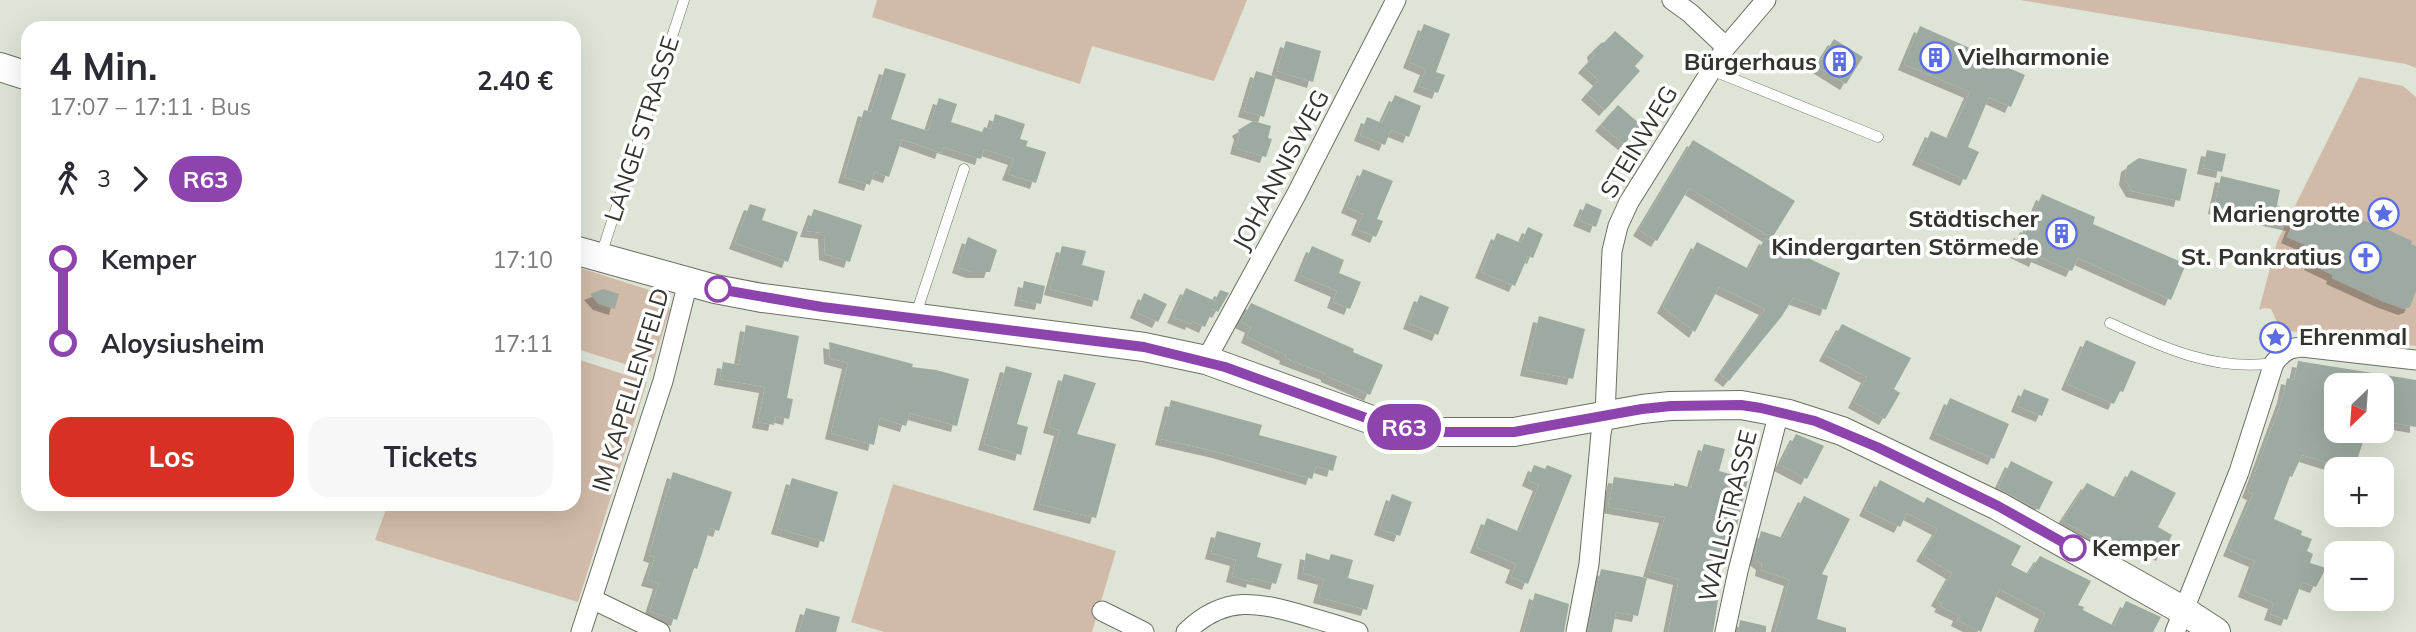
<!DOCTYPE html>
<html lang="de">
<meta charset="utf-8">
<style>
:root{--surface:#fff;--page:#f7f7f7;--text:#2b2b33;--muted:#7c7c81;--accent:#d93025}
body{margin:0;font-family:Mulish,sans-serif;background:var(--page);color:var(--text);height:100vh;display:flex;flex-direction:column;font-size:26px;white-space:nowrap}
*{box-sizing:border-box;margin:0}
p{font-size:23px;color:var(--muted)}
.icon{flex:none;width:38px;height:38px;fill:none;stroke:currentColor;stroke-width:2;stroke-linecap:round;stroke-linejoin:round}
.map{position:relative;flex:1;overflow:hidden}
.drawer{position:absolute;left:21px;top:21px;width:560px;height:490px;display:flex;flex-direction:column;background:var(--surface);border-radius:21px;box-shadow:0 7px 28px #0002}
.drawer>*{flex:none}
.badge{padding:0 14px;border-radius:23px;font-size:24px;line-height:46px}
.needle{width:46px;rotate:205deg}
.buttons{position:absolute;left:2324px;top:373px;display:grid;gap:14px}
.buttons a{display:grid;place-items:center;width:70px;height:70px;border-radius:14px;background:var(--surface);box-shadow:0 7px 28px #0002;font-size:35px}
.map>.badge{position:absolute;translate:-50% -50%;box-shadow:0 0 0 4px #fff}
.legs{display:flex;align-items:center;gap:10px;height:77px;padding:0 28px;font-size:23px}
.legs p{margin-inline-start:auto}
.headline{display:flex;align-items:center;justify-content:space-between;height:119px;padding:0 28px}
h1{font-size:38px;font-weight:700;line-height:52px}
.cta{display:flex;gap:14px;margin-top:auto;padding:14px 28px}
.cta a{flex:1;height:80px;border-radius:21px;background:var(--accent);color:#fff;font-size:28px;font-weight:700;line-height:80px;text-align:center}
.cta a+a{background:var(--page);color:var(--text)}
ul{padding:0 28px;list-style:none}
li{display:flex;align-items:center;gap:24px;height:84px;font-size:26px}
li i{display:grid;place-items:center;width:10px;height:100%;margin:0 9px;background:currentColor}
li i::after{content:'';width:18px;height:18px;margin:-9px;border:5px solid;border-radius:50%;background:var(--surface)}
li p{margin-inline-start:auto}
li:first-child i{background:linear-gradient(#0000 50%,currentColor 0)}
li:last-child i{background:linear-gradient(currentColor 50%,#0000 0)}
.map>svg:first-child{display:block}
</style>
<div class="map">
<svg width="2416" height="632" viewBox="0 0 2416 632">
<defs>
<filter id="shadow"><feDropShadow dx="-6" dy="6" stdDeviation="0" flood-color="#0004"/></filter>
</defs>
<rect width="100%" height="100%" fill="#dee4d6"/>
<path fill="#d1bba8" d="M877 0H1247L1214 81 1092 46 1080 84 872 17Z
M2020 0H2416V68L2406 64Z
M2359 77 2403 86 2416 97V346L2281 330 2271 309 2263 308 2259 310 2277 242Z
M577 267 665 295 670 310 650 372 574 348V274Z
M574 358 647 382 578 602 375 540 388 504H574Z
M893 484 1116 551 1092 632H884L851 622Z"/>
<path fill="#9daaa1" filter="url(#shadow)" d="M1424 24 1450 34 1436 72 1445 75 1438 93 1419 86 1426 69 1409 62Z
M1920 26 1997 60 1995 62 2025 75 2011 107 1989 97 1968 147 1979 152 1966 180 1918 159 1931 131 1949 139 1970 92 1904 64Z
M1615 31 1644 56 1635 66 1640 71 1605 110 1587 94 1599 80 1584 67 1594 56 1593 51 1601 43 1605 42Z
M1834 39 1863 57 1846 84 1817 66Z
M1286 41 1321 51 1313 82 1277 71Z
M885 68 906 74 891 119 928 131 939 98 957 104 951 122 982 132 984 127 991 129 995 114 1025 124 1020 139 1028 141 1026 146 1046 152 1036 183 1008 174 1014 159 984 149 981 159 943 147 941 153 902 139 889 177 874 172 870 185 844 177 864 110 871 112Z
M1256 71 1276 77 1264 117 1244 111Z
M1395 95 1421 106 1409 137 1391 130 1385 145 1360 135 1367 117 1382 123Z
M1618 105 1641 125 1624 144 1601 125Z
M1253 121 1271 126 1268 138 1272 139 1266 157 1236 148 1240 134 1238 130Z
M1693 140 1795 201 1772 238 1689 188 1657 241 1639 230Z
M2207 150 2226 154 2222 172 2203 168Z
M2139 158 2187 169 2180 201 2132 191 2125 179 2127 166Z
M1363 169 1393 181 1377 219 1383 221 1376 237 1357 229 1363 214 1347 207Z
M2221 176 2280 190 2277 205 2322 223 2329 209 2358 222 2359 219 2382 227 2412 241 2411 244 2416 246V291L2410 307 2404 309 2382 301 2332 278 2333 275 2310 264 2317 250 2287 237 2292 225 2214 208Z
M2042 194 2095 217 2093 224 2186 264 2171 300 2078 258 2072 271 2037 256 2035 261 2012 250 2020 232 2025 234Z
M1586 203 1602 210 1596 227 1579 220Z
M750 204 766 209 762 220 798 232 788 262 735 243Z
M814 209 862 225 850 262 825 254 824 233 806 231Z
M1528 227 1543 234 1533 258 1528 256 1515 286 1481 272 1497 233 1521 243Z
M968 237 997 250 990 272H972L958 267Z
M1765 238 1840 273 1826 310 1793 298 1782 316 1729 381 1720 374 1765 309 1719 287 1695 332 1663 307 1697 242 1749 269Z
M1062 246 1086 251 1082 265 1105 271 1098 301 1050 289Z
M1312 246 1344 260 1339 273 1361 282 1350 309 1333 302 1337 291 1300 275Z
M1024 281 1045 286 1041 304 1020 300Z
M1186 288 1215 301 1220 290 1229 293 1218 312 1213 309 1205 327 1192 321 1191 324 1173 317Z
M603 289 619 294 615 309 599 304 590 294Z
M1144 293 1167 304 1158 322 1136 312Z
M1420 295 1449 307 1438 335 1409 323Z
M1251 303 1354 349 1353 352 1383 365 1370 395 1327 376V374L1285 358 1286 355 1247 337 1251 327 1241 322Z
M1539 316 1585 329 1573 379 1526 370Z
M1842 324 1911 358 1894 389 1900 393 1885 419 1854 402 1867 377 1825 355Z
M746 325 799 336 787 398 793 399 789 419 776 416 774 425 758 422 765 387 720 379 723 362 739 365Z
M2086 340 2136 362 2123 392 2120 391 2114 404 2067 384Z
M829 342 913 364 912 367 936 370 969 379 957 426 910 413 906 426 880 418 874 445 831 433 848 363 830 358Z
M2298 361 2416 380V427L2382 421V385H2336V430H2367L2354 469H2347L2302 455 2292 477 2290 476 2274 519 2302 531 2301 535 2312 539 2307 551 2313 554 2310 563 2326 568 2316 587 2302 582 2287 620 2270 614 2274 603 2244 591 2255 561 2229 550 2253 494 2248 492 2283 397 2287 378 2294 380Z
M1006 366 1032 373 1017 424 1028 427 1021 455 984 444Z
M1064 374 1096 383 1077 434 1116 444 1096 518 1039 504 1060 430 1049 427Z
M2024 389 2049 399 2042 416 2017 406Z
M1950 398 2009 424 1994 459 1935 433Z
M1171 400 1262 425 1259 435 1337 456 1333 471 1316 466 1312 479 1218 452 1161 439Z
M1796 434 1824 446 1807 479 1780 465Z
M1704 444 1725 449 1719 471 1748 479 1731 550 1726 564 1719 563 1710 598 1718 600 1713 632H1668L1679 579 1649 571 1665 517 1608 507 1614 477 1674 486V483L1691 488Z
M2011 461 2053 482 2039 510 1998 488Z
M1534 465 1545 469 1547 465 1572 475 1528 584 1511 577 1516 564 1476 547 1487 518 1520 532 1539 485 1528 480Z
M2131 470 2176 493 2158 527 2172 535 2162 555 2136 541 2129 555 2062 521 2087 483 2116 498Z
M673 472 732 492 719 531 710 528 697 569 694 568 677 620 650 611 659 583 647 580 655 557 649 555Z
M792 478 838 492 824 542 777 528Z
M1880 480 1924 503 1927 497 2021 546 2011 565 2028 574 2040 556 2091 581 2078 605 2084 607 2083 610 2114 626 2126 601 2161 617 2153 632H2037L2045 613 1999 589 1981 632 1957 620 1959 615 1940 606 1942 603 1937 600 1952 573 1922 555 1938 529 1907 513 1900 527 1865 510Z
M1392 494 1412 502 1400 536 1380 529Z
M1804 496 1850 519 1822 574 1828 576 1817 619 1846 628V632H1775L1790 580 1761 570 1762 564 1754 558 1761 531 1783 538Z
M1217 531 1261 543 1257 557 1282 564 1276 584 1253 578 1252 582 1232 576 1236 560 1211 553Z
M1306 553 1329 560 1331 554 1353 560 1348 578 1374 585 1367 610 1319 597 1324 579 1303 573Z
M1601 569 1647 578 1638 616 1616 612 1612 632H1588Z
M1535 593 1569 604 1564 632H1524Z
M806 608 840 617 836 632H799Z
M1740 620 1766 626V632H1738Z"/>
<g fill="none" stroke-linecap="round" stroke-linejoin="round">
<defs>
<path id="lane" d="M1711 70 1878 137
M601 255 684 0
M916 314 964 169
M2110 323C2161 347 2216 372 2274 363"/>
<path id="street" d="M1672 0 1690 13 1726 47
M1206 360 1296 195 1396 0
M592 599 660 632
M1102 611 1144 632
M581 632 663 381 688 282
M1186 632C1225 594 1258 602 1306 616 1323 621 1341 626 1358 632
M1576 632 1589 564 1601 433 1605 415 1612 251 1618 226 1629 202 1726 47 1766 0
M1725 632 1738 571 1779 412
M2175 632 2239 472 2274 363C2283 352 2288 348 2302 347L2416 360"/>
<path id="secondary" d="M0 67 28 76
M574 250 715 289 762 298 1144 347 1206 360 1383 424 1440 432H1514L1642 409 1670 406 1741 405 1789 414 1842 431 1998 506 2184 611 2216 632"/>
</defs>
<use href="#lane" stroke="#6b7063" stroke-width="11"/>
<use href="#street" stroke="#6b7063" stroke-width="21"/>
<use href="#secondary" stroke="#6b7063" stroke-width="30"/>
<use href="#lane" stroke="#fff" stroke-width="10"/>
<use href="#street" stroke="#fff" stroke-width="19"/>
<use href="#secondary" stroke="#fff" stroke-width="28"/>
</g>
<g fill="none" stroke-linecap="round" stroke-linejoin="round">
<defs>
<path id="line-1" d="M718 289 822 307 1144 347 1225 367 1383 424 1440 432H1514L1642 409 1671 406 1741 405 1761 408 1815 421 1877 447 1998 506 2073 548"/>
</defs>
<use href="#line-1" stroke="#fff" stroke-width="16"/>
<use href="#line-1" stroke="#8e44ad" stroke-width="10"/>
</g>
<defs>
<symbol id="building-ring" viewBox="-11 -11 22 22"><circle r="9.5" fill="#fff" stroke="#5b6de4" stroke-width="1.5"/><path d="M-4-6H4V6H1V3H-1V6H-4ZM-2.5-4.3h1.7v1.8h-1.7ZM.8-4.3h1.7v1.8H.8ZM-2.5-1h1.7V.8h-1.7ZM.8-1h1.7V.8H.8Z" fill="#5b6de4"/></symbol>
<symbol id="sight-ring" viewBox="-11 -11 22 22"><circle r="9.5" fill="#fff" stroke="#5b6de4" stroke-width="1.5"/><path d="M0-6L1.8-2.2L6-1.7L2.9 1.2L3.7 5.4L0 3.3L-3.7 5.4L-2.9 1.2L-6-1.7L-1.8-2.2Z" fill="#5b6de4"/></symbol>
<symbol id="church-ring" viewBox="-11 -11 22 22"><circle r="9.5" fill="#fff" stroke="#5b6de4" stroke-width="1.5"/><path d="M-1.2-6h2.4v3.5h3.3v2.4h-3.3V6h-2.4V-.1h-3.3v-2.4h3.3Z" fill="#5b6de4"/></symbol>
</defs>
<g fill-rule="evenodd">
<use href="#building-ring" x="1918" y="40" width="35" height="35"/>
<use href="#building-ring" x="1822" y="44" width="35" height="35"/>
<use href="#sight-ring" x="2366" y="196" width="35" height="35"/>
<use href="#building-ring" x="2044" y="216" width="35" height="35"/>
<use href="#church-ring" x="2348" y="240" width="35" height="35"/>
<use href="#sight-ring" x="2258" y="320" width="35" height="35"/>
</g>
<g fill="#fff" stroke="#8e44ad" stroke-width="3.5">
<circle cx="718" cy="289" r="12"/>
<circle cx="2073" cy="548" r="12"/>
</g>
<g text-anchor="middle" stroke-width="7" stroke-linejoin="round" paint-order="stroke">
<g font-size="24" font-weight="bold" fill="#32342e" stroke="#fff" text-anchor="end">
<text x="1958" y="65" text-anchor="start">Vielharmonie</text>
<text x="1817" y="70">Bürgerhaus</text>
<text x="2360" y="222">Mariengrotte</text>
<text x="2039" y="227">Städtischer<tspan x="2039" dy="28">Kindergarten Störmede</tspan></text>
<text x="2342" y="265">St. Pankratius</text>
<text x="2299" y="345" text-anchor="start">Ehrenmal</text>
</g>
<g font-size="24" fill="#32342e" stroke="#fff">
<text transform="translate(642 129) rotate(-72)" y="8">LANGE STRASSE</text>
<text transform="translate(1639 142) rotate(-59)" y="8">STEINWEG</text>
<text transform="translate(1281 170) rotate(-62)" y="8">JOHANNISWEG</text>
<text transform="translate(631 390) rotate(-73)" y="8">IM KAPELLENFELD</text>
<text transform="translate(1728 516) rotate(-76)" y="8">WALLSTRASSE</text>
</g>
<g font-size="24" font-weight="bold" fill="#32342e" stroke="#fff" text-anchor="start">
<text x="2092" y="556">Kemper</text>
</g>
</g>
</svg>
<div class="buttons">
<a><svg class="needle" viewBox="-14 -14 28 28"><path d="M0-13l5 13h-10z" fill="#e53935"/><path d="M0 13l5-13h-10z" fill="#7c7c81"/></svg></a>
<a>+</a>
<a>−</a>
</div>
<b class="badge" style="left:1404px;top:427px;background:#8e44ad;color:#fff">R63</b>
<section class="drawer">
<div class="headline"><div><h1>4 Min.</h1><p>17:07 – 17:11 · Bus</p></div><b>2.40 €</b></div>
<div class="legs"><svg class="icon" aria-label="walk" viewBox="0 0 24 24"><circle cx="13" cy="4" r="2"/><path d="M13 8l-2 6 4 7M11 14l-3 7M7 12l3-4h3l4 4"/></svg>3<svg class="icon" aria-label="forward" viewBox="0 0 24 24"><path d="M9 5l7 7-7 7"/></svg><b class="badge" style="background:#8e44ad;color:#fff">R63</b></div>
<ul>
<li><i style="color:#8e44ad"></i><b>Kemper</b><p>17:10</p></li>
<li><i style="color:#8e44ad"></i><b>Aloysiusheim</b><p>17:11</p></li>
</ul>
<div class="cta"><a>Los</a><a>Tickets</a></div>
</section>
</div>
